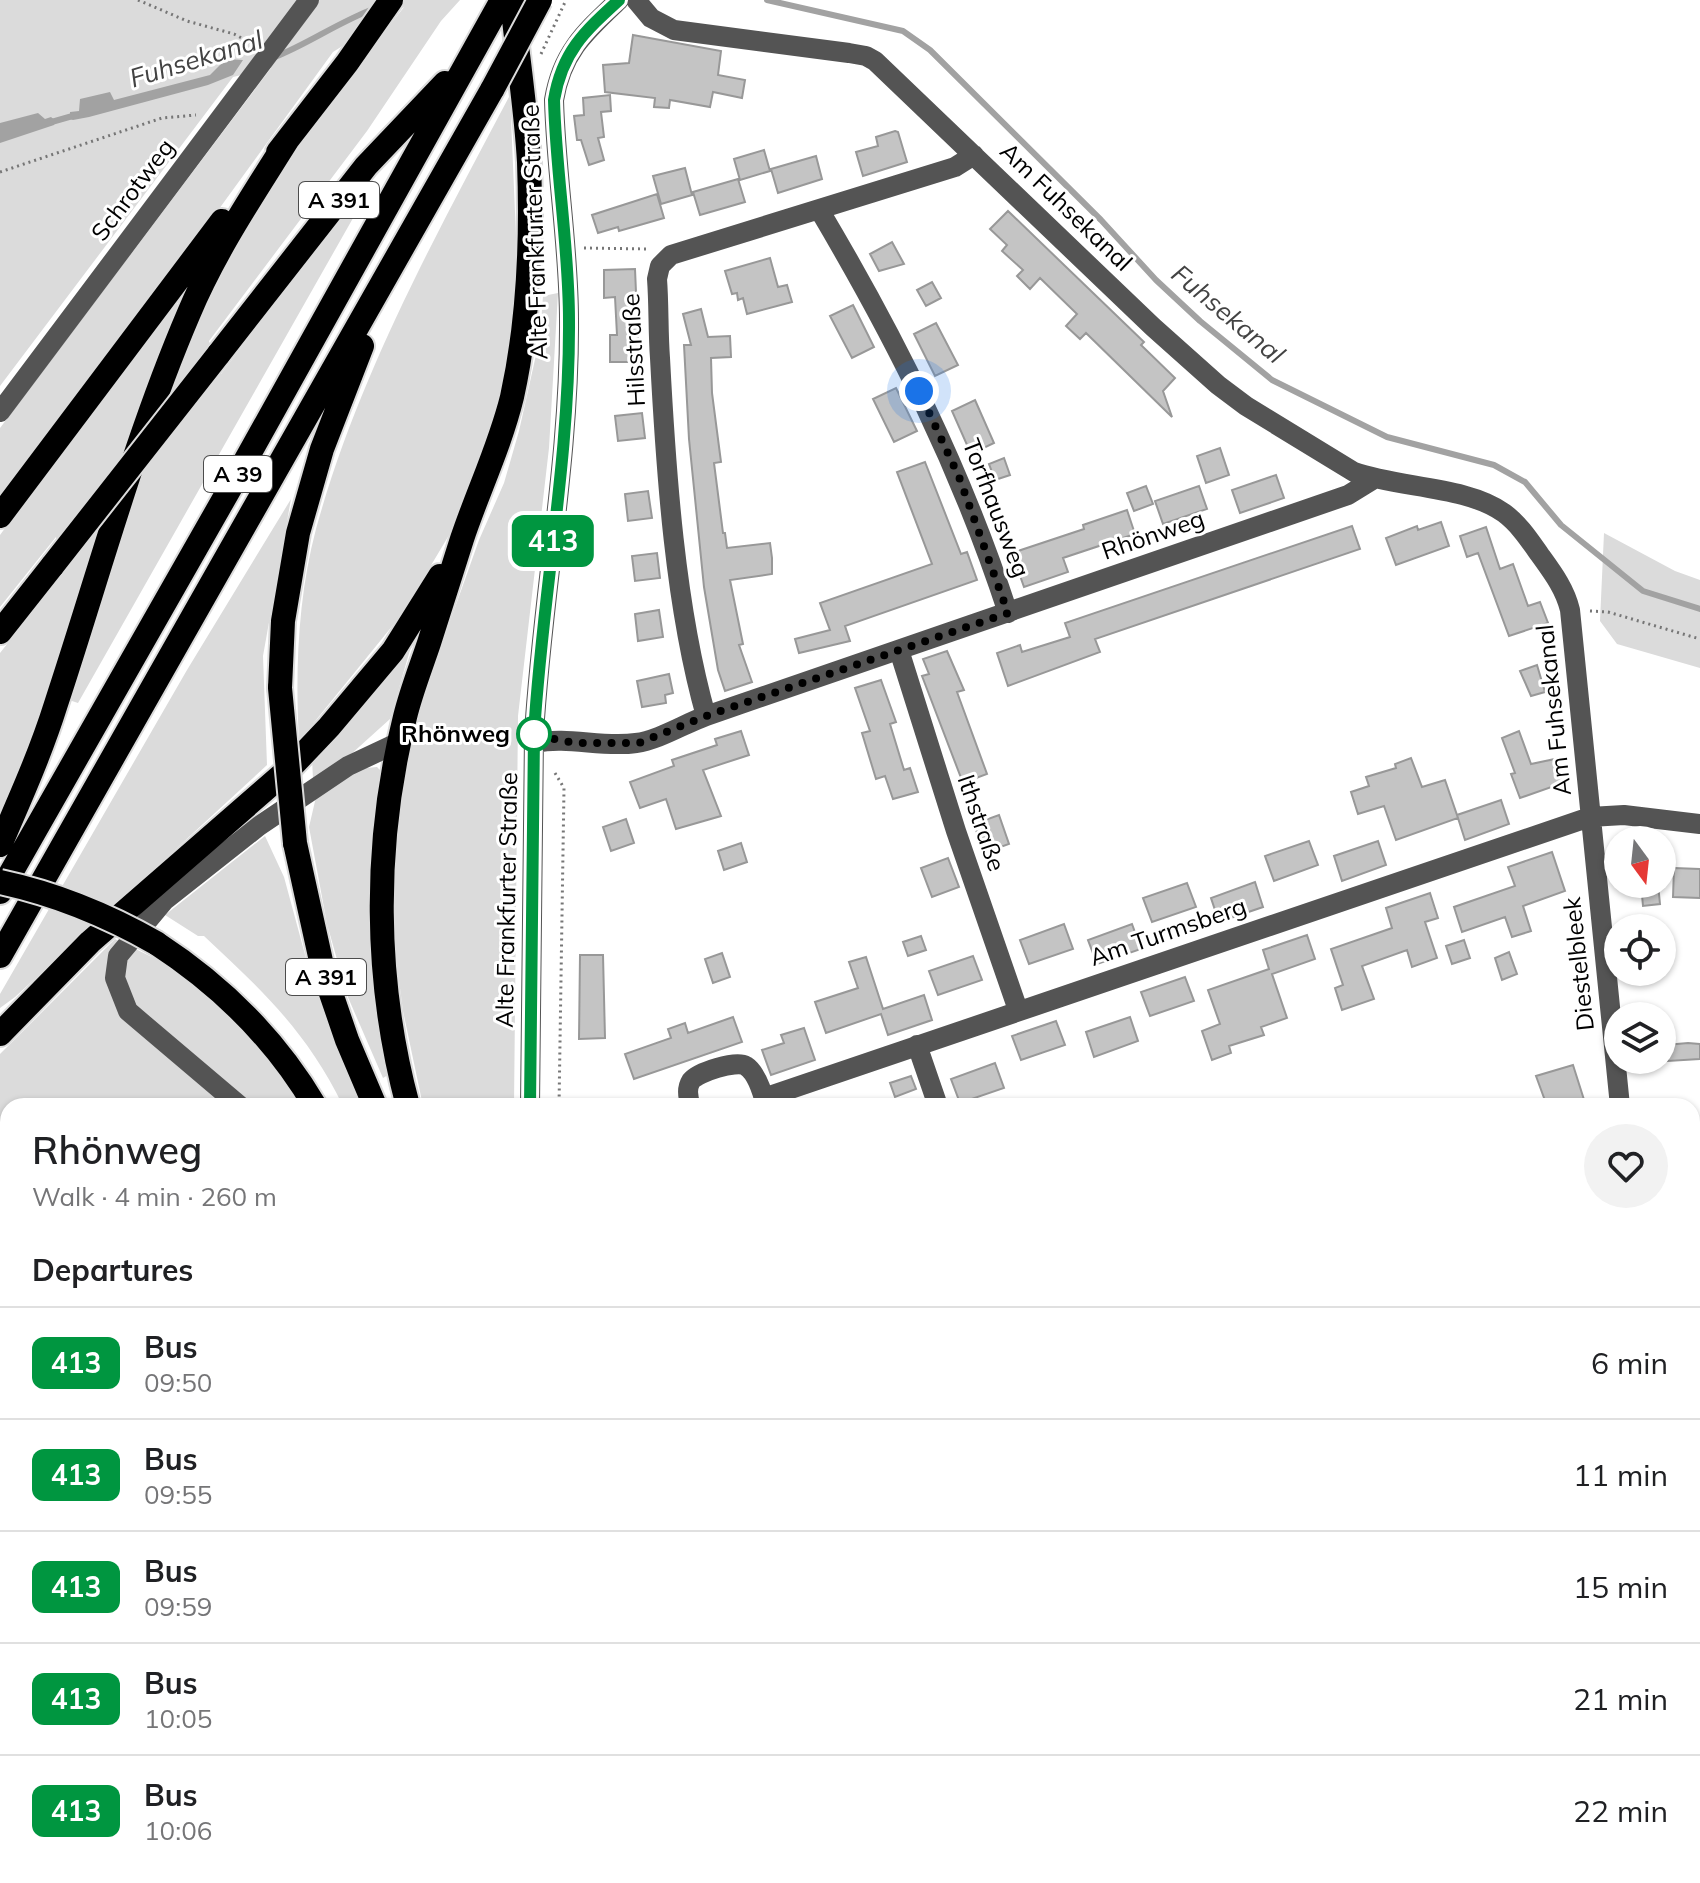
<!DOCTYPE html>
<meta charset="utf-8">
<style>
:root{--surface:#fff;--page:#f2f2f2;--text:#202124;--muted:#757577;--line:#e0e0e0}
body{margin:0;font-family:Mulish,sans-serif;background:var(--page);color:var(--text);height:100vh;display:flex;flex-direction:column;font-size:30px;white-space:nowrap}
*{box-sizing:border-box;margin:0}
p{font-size:26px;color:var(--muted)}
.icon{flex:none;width:44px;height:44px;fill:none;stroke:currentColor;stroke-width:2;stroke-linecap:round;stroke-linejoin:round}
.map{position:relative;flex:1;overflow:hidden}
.sheet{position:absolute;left:0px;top:1098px;width:1700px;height:786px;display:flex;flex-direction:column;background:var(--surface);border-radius:24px 24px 0 0;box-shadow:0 2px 6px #0004}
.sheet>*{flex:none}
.badge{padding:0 16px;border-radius:12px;font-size:28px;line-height:52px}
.needle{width:52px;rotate:165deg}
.tools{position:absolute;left:1604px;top:826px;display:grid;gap:16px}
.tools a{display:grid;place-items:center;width:72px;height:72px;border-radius:50%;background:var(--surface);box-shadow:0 2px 6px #0004;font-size:40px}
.you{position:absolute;width:40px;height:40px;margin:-20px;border:6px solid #fff;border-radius:50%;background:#1a73e8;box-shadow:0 0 0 12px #1a73e833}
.map>.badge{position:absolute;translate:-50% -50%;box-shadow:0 0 0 4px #fff}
h2{padding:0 32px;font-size:30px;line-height:72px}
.round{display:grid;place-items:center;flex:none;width:84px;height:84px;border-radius:42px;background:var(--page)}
.headline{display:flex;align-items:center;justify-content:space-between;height:136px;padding:0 32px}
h1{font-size:38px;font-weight:600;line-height:60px}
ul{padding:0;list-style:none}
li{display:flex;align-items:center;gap:24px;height:112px;padding:0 32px;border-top:2px solid var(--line)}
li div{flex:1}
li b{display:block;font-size:30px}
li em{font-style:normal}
li .badge{min-width:88px;font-weight:700;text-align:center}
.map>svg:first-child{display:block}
</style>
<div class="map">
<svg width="1700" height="1883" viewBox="0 0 1700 1883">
<rect width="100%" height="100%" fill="#fff"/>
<path fill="#dbdbdb" d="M0 0H460L441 21 367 131 209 341 221 374 360 192 365 197 78 703 69 700 171 381 229 250 296 146 404 7 333 52 203 231 0 499V428L271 68 233 77 0 386Z
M510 95 516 236 514 328 499 401 461 515 402 614 299 741C295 671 298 597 316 529 358 376 436 235 510 95Z
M558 293 549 448 518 716 514 1106H423L403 1011 391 920 400 804 415 720 479 540 504 483 519 431 540 337 543 296Z
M173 301 181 307 47 700 0 820V653L66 569 56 537 0 607V535Z
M291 499 263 656 267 765 15 997 0 1008V994L187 670Z
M1604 533 1675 571 1700 580V668L1617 644 1600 621Z
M404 648 410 650 390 719 349 756 313 780 312 757Z
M377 767 383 773C367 876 367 972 388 1075L383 1078 347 995 327 924 309 827 316 797 356 769Z
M265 836 284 877 313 984 360 1106H343C307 1032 263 991 204 936H198L165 915Z
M115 939 197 979 276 1065 298 1106H8V1876H144V1883H0V1054Z
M422 1876H510V1883H420Z"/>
<path fill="#a2a2a2" d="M226 59 243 60 233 75 208 85 89 117 73 120 70 119V112L79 111 80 99 110 92 114 100 210 75Z
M38 113 45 119 51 117 56 121 54 125 0 143V123Z
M144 1876H269L259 1883H144Z"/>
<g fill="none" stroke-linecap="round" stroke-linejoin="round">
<path stroke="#a2a2a2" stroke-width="6" d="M767 0 903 31 930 50 1101 220 1156 280 1200 321 1272 380 1387 437 1494 465 1525 482 1561 525 1643 591 1700 609
M275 57C310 43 340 21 376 8
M48 123 76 115"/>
</g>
<path fill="#c4c4c4" stroke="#989898" stroke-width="2" d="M633 35 721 51 718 75 745 80 742 98 713 92 710 107 670 100 669 108 654 107 655 98 605 92 603 65 629 63Z
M610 95 611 111 601 112 604 137 598 138 604 160 589 165 581 140H577L574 116 584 115 583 98Z
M895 131 898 132 907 162 863 176 856 152 878 146 876 137Z
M764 150 770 171 740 180 734 159Z
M816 156 822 179 778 193 771 169Z
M685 168 692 195 661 204 653 176Z
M738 179 745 202 700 215 693 192Z
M657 194 664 218 619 231 618 227 598 233 592 215Z
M1008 211 1144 342 1141 345 1175 378 1163 391 1172 417 1086 333 1080 339 1066 326 1077 314 1040 278 1030 289 1017 276 1023 270 1002 251 1007 245 990 229Z
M892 242 904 264 879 271 870 254Z
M770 258 778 287 787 285 792 302 747 314 743 298 738 300 737 293 732 294 725 271Z
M635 269 639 362H610V335H617L615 297 604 298V270Z
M932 282 941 298 926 306 917 290Z
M853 305 874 347 852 358 830 316Z
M701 309 708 337 730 336 731 357 711 358 712 393 721 462 714 463 723 533H725L727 548 770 543 772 558V574L730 580 743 644 739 645 752 682 725 691 718 670 704 587 689 439 684 345H691L683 314Z
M936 323 958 365 935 376 914 334Z
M896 388 917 431 894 442 873 399Z
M975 400 994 443 971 454 952 411Z
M642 413 645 438 618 441 615 416Z
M1220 448 1229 475 1206 483 1197 456Z
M1004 458 1010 475 995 480 989 464Z
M925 462 961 554 967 552 977 580 845 626 850 641 799 653 795 639 830 630 820 603 932 564 897 472Z
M1276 475 1284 498 1240 513 1232 490Z
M1146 486 1153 504 1134 511 1127 493Z
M1199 486 1207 509 1163 524 1155 501Z
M648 491 652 518 628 521 625 494Z
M1127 510 1135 534 1063 558 1068 572 1024 587 1012 553 1084 529 1083 525Z
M1441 522 1449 546 1396 565 1386 538 1417 526 1418 530Z
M1352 526 1360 549 1095 639 1100 652 1008 686 997 653 1020 645 1022 652 1070 637 1065 623Z
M1486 527 1500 569 1513 564 1528 606 1540 602 1548 623 1509 636 1478 553 1467 557 1460 536Z
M657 553 660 578 635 581 632 556Z
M659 610 663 637 638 641 635 614Z
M947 651 964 690 957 692 987 774 963 783 922 676 929 674 923 659Z
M1537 665 1545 692 1531 696 1520 671Z
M669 674 673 693 665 695 666 703 642 707 637 681Z
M881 680 896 722 890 724 904 770 910 768 918 792 893 799 885 776 876 779 862 733 870 731 855 688Z
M741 731 749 755 703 770 721 816 676 829 666 799 640 808 630 782 674 766 672 760 717 745 715 739Z
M1519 731 1531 764 1555 759 1563 783 1520 798 1511 774 1515 773 1502 738Z
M1411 758 1422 787 1445 780 1458 818 1396 840 1384 806 1358 814 1351 792 1369 786 1366 777 1396 768 1395 764Z
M1501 800 1509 824 1465 840 1457 815Z
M999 815 1009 844 984 853 974 824Z
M626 819 634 843 611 851 603 827Z
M1309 841 1318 865 1274 881 1265 856Z
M1378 841 1386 865 1342 881 1334 856Z
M741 843 747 862 724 870 718 851Z
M1552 852 1565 891 1523 906 1531 931 1512 937 1505 917 1462 932 1454 907 1515 886 1508 867Z
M948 858 959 887 932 897 921 868Z
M1674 868 1700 869V898L1673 897Z
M1255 882 1263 907 1219 922 1211 898Z
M1187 883 1196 907 1152 922 1143 898Z
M1641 884H1658L1660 904 1643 906Z
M1430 893 1438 918 1425 922 1437 958 1412 967 1407 950 1362 966 1374 999 1342 1010 1335 988 1343 985 1331 949 1392 928 1386 908Z
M1064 924 1073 949 1029 964 1020 940Z
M1132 924 1141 949 1097 964 1088 940Z
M1307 935 1315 959 1272 974 1287 1018 1261 1027 1264 1035 1229 1046 1231 1053 1212 1060 1202 1031 1220 1024 1208 990 1269 969 1263 950Z
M921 936 926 950 908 956 903 942Z
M1464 940 1470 958 1452 964 1446 946Z
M1509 952 1517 974 1502 980 1495 958Z
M722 953 730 977 713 983 705 959Z
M580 955H603L605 1038 579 1039Z
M973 956 982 980 938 995 929 971Z
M866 957 883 1009 924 995 932 1020 888 1035 881 1014 826 1033 815 1002 858 988 849 962Z
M1185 977 1194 1001 1150 1016 1141 992Z
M733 1017 742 1042 634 1079 625 1054 671 1038 668 1029 685 1023 688 1033Z
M1130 1017 1138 1041 1094 1057 1086 1032Z
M1056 1021 1065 1045 1021 1060 1012 1036Z
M804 1028 815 1060 771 1075 762 1050 784 1043 781 1035Z
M1688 1043 1700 1044V1059L1668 1061 1666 1045Z
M995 1063 1004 1088 960 1103 951 1079Z
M1573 1065 1586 1106H1547L1536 1076Z
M911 1076 916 1089 895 1097 890 1083Z"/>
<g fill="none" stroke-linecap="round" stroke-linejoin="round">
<defs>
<path id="highway" d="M278 152 347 63 391 0
M218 355 366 166 445 83
M0 516 222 221
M0 632 53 565
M280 688 283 621 298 533 322 449 362 346
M295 843 323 970 347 1040 375 1106
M0 845C20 799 41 752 56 704 99 574 135 439 189 313 215 251 253 195 288 139
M0 892 233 483 502 0
M156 943C222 986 275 1038 315 1106
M0 956 493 88
M0 1034 90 942 291 767 329 727 393 651 440 576
M408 1106C374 980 373 845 405 717 411 692 421 667 429 643 440 608 451 574 462 539 478 491 500 446 512 397 529 320 532 241 529 162 526 108 517 54 512 0
M369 1883V1876
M402 1883 404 1876"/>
</defs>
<use href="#highway" stroke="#dbdbdb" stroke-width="28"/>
<path stroke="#767676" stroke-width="3" stroke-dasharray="2 4" stroke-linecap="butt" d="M138 0 187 21 234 34 251 43
M541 54 566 0
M0 172 162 118 196 115
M584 248 648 249
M1590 611 1608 612 1700 639
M555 773 564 788 559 1106
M558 1876 559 1883"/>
<path stroke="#545454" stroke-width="20" d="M636 0 651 18 674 30 849 53 866 56 875 61 1153 327 1218 385 1246 406 1354 472C1399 488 1467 486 1504 513 1519 524 1530 541 1540 555 1553 573 1565 589 1570 610L1620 1106
M820 211C897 341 961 469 1008 613
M0 412 309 0
M899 650 956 831 1018 1010
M706 716C675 607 666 472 660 358 658 332 659 305 657 279L660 266 671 255 955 167 974 155
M535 743C568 736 602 748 636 743 659 740 684 724 706 716L1348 495 1374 479
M917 1045 938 1106
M764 1098 1590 817 1624 815 1700 824
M240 1106 128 1011 115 978 118 956 164 901 259 826 348 766 399 742
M530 1106 534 734C542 596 570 459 569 320 569 247 556 174 554 100 562 52 585 32 619 0
M691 1106C688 1098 686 1089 691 1081 698 1072 736 1060 746 1066 757 1073 763 1094 766 1106
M1692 1181 1700 1182
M1692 1449 1700 1448
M1692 1806 1694 1828
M522 1876V1883
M299 1883 319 1876
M1536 1883 1556 1876"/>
<use href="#highway" stroke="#000" stroke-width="24"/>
<defs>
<path id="highway-bridge" d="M493 88 540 0
M53 565 218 355
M280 688 295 843
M0 882C56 894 107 915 156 943"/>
</defs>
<use href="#highway-bridge" stroke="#dbdbdb" stroke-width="28" stroke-linecap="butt"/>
<use href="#highway-bridge" stroke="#000" stroke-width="24"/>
</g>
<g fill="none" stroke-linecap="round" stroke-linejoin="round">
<defs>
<path id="line" d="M530 1106 534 734C542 596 570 459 569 320 569 247 556 174 554 100 562 52 584 32 619 0"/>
</defs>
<use href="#line" stroke="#fff" stroke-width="18"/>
<use href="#line" stroke="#009640" stroke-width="12"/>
<path stroke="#000" stroke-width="8" stroke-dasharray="0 14.4" d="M534 734 535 743 554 739 575 743H639L706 716 1008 613 959 477 919 391"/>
</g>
<circle fill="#fff" stroke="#009640" stroke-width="4" cx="534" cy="734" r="16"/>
<g text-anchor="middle" stroke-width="6" stroke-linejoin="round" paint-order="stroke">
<g fill="#fff" stroke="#4c4c4c" stroke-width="2">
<rect x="299" y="182" width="80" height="36" rx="6"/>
<rect x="204" y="456" width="68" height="36" rx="6"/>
<rect x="286" y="959" width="80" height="36" rx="6"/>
</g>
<g font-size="22" font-weight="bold" fill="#000">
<text x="339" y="208">A 391</text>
<text x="238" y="482">A 39</text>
<text x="326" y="985">A 391</text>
</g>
<g font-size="24" fill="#000" stroke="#fff">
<text transform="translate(133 190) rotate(-53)" y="8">Schrotweg</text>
<text transform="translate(1066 207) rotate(44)" y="8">Am Fuhsekanal</text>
<text transform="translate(535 232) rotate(-92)" y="8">Alte Frankfurter Straße</text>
<text transform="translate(634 350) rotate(-93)" y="8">Hilsstraße</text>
<text transform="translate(996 508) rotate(69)" y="8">Torfhausweg</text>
<text transform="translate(1153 535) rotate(-19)" y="8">Rhönweg</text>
<text transform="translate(1554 710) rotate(-96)" y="8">Am Fuhsekanal</text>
<text transform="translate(981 823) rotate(71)" y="8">Ithstraße</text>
<text transform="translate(507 900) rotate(-89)" y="8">Alte Frankfurter Straße</text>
<text transform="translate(1168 932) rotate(-19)" y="8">Am Turmsberg</text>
<text transform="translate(1579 964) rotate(-96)" y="8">Diestelbleek</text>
</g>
<g font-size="24" font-weight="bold" fill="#000" stroke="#fff" text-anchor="end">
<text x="510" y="742">Rhönweg</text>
</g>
<g font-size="26" font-style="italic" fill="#434343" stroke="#fff">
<text transform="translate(196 59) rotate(-17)" y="9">Fuhsekanal</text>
<text transform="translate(1228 314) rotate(40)" y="9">Fuhsekanal</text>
</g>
</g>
</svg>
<div class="tools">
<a><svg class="needle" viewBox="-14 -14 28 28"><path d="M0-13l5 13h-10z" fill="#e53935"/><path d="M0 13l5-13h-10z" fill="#757577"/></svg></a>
<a><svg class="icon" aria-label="locate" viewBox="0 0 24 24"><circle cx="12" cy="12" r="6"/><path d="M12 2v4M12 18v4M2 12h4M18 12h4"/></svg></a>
<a><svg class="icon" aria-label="layers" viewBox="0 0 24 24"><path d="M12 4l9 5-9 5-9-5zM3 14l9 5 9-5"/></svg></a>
</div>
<div class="you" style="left:919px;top:391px"></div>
<b class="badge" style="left:553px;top:541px;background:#009640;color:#fff">413</b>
<section class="sheet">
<div class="headline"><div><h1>Rhönweg</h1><p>Walk · 4 min · 260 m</p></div><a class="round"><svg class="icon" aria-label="heart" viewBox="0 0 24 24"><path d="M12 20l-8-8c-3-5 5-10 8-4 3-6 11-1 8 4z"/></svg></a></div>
<h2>Departures</h2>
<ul>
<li><span class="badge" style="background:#009640;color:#fff">413</span><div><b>Bus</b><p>09:50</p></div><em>6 min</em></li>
<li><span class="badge" style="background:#009640;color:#fff">413</span><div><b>Bus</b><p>09:55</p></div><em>11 min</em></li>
<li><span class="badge" style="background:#009640;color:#fff">413</span><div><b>Bus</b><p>09:59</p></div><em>15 min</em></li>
<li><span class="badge" style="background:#009640;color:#fff">413</span><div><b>Bus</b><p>10:05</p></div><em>21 min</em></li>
<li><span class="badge" style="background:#009640;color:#fff">413</span><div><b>Bus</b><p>10:06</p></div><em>22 min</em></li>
</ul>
</section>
</div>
